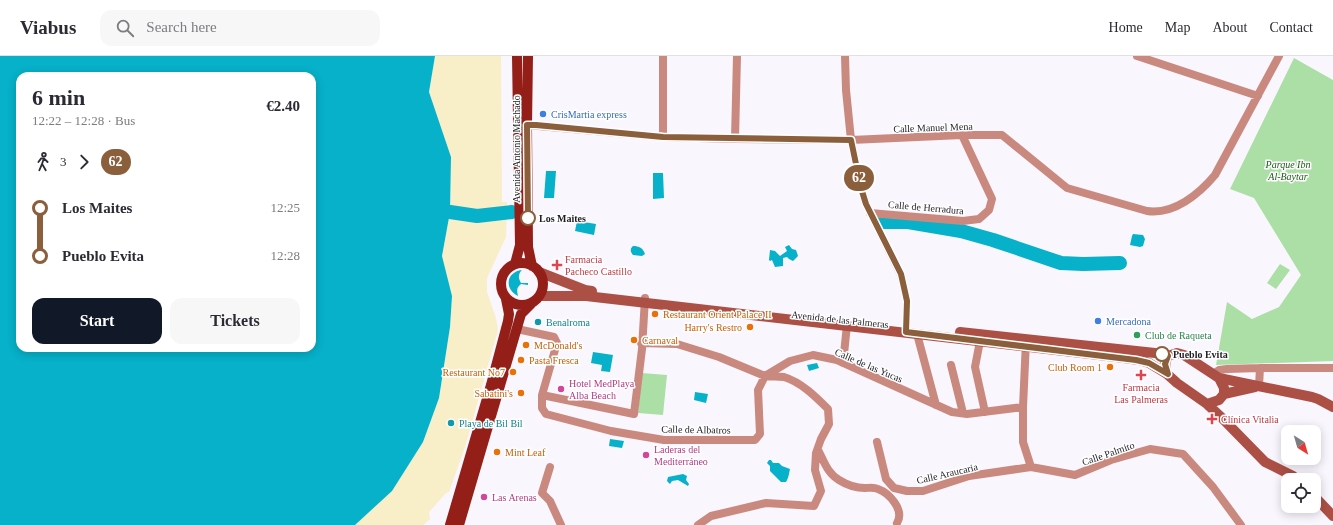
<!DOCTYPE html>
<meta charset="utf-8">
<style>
:root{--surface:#fff;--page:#f7f7f7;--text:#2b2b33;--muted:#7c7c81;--line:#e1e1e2;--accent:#111827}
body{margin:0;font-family:"Times New Roman",serif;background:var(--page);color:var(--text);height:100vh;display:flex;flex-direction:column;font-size:15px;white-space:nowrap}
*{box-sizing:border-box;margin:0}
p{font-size:13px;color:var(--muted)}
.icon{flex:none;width:22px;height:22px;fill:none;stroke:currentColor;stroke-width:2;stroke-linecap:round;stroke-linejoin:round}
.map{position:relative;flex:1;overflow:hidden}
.side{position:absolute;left:16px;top:16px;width:300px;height:280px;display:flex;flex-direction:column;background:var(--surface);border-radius:12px;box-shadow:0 2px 10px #0003}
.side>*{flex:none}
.badge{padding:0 8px;border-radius:13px;font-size:14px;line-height:26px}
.needle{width:26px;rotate:143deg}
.fabs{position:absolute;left:1281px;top:369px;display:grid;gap:8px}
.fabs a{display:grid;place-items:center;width:40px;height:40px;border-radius:8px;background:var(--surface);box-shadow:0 2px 10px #0003;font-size:20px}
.map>.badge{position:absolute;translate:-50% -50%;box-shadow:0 0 0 2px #fff}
.legs{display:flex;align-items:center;gap:6px;height:44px;padding:0 16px;font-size:13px}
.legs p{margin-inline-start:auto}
.overview{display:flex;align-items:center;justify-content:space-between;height:68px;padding:0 16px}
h1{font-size:22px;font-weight:800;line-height:30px}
.button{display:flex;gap:8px;margin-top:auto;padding:8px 16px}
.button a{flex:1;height:46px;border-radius:12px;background:var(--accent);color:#fff;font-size:16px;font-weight:800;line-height:46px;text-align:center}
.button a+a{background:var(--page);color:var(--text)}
ul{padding:0 16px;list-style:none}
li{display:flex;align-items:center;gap:14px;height:48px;font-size:15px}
li i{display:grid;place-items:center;width:6px;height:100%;margin:0 5px;background:currentColor}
li i::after{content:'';width:10px;height:10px;margin:-5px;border:3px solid;border-radius:50%;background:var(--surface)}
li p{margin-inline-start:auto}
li:first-child i{background:linear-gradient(#0000 50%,currentColor 0)}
li:last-child i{background:linear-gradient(currentColor 50%,#0000 0)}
header{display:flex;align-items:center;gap:24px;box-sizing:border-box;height:56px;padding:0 20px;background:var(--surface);border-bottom:1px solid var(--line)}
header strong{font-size:19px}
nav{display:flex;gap:22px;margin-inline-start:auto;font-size:14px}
.search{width:280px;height:36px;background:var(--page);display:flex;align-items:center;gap:10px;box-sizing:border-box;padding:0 14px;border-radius:12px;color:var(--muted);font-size:15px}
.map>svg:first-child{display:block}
</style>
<header>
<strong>Viabus</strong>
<div class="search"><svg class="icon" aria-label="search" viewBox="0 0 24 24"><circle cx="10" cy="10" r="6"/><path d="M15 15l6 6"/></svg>Search here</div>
<nav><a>Home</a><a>Map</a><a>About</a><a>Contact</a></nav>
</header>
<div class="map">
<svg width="1333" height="469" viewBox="0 0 1333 469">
<rect width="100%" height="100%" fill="#faf6fe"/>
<path fill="#acdfa6" d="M1294 2 1333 24V305L1216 309 1227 246 1252 263 1279 251 1301 219 1254 142 1230 133Z
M1280 208 1290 214 1276 233 1267 227Z
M642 317 667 319 663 359 638 357Z"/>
<path fill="#f8eec8" d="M435 0H501L502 146H507L506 181 487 222V236L496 262 498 274 465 391 449 436 446 437 429 456 430 463 423 469H355L392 434 423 386 439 342 450 271 452 240 442 200 450 156 451 101 429 36Z"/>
<path fill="#06b1c9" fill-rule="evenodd" d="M0 0H435L429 36 451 101 450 156 442 200 452 240 450 271 439 342 423 386 392 435 355 469H0ZM20 20H312V292H20Z
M546 115H556L554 142H544Z
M653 117H663L664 142 653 143Z
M577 165 596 168 594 179 575 175Z
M1133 178 1143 179 1145 183 1143 190 1140 191 1130 189 1132 180Z
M789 189 792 193 796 194 798 200 793 205 789 203 787 201 783 202V210L775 211 772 204 770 205 769 204 770 194 775 195 780 200 787 195 785 191Z
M633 190C639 190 643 192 645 198L642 200 633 199C630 195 630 193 633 190Z
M522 214C518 218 518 222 521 227H528V229L521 228C516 232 517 235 518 240 504 233 506 216 522 214Z
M593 296 613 299 610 316 601 315 602 309 591 307Z
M817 307 819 312 809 315 807 309Z
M695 336 708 338 706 347 694 344Z
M610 383 624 385 622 392 609 390Z
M769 404H771L773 407H779L782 410 790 413C789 417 789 421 786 426H781L770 415V410L767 407Z
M683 418 687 420 686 424 689 428 688 430 678 424 672 425 670 428 667 425 668 421Z"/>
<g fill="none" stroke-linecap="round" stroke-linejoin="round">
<path stroke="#06b1c9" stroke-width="14" d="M450 156 477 160 512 156
M880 166H908L961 175 993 184 1061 207 1083 208 1120 207"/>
<path stroke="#c9897f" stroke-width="8" d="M663 0V81
M845 0 846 34 851 84 861 132 866 148 901 219 907 245 906 276
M1137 0 1258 40
M527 69 663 81 735 83 851 84 962 79H1002L1067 132 1147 155C1174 159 1199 138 1215 119L1279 0
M735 83 737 0
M870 157 963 165 979 163 989 154 992 143 962 79
M517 273 554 281 557 287 542 339V352L546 358 611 375 664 384H755L760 378 758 334 765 320C771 321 778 320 784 321 801 326 816 341 828 353L829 368 821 383 816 397 815 414 821 435 814 450 766 447 711 460 698 469
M917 278 936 349
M980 285 975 311 985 356
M1026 285 1023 351V386L1031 411 1075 419 1111 404 1150 393 1183 398 1213 431 1241 469
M641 287 677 288 719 301 765 320 790 305 813 299 837 304 952 356 967 358 1023 351
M843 307 847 269
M951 309 963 357
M1213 318 1219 314 1227 313 1260 312H1333
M1259 330 1260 312
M542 339 634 358 642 293 645 242
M877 386 886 423 894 432 907 435H923L969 420 1031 411
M818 394C824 405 827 417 839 424 847 429 856 432 865 432 869 432 874 431 878 433 889 437 905 454 897 467
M550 411 542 437 550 445 561 469"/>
<path stroke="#ac5046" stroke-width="10" d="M539 216 585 234 592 235
M540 240H586L1116 301 1139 304 1149 307 1167 318 1177 327 1207 348 1219 344 1224 338V332L1219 322 1184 299 1177 297 1168 300C1164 306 1165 311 1167 318
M960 276 1155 297 1168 300
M1219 322 1312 341 1318 343 1333 351
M1224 338 1255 331
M1207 348 1222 362 1265 406 1293 420 1297 424
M1314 440 1333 460"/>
<path stroke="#941f19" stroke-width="10" d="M528 0 527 69 528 191 532 210
M501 228a21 21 0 1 1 42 0a21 21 0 1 1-42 0Z
M515 208 520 189 517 0
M450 469 491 329 508 265 509 258 506 243
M459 469 521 258 531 248"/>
</g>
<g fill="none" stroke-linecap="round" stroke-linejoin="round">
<defs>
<path id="line-1" d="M528 162 527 69H536L663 81 851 84 861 132 866 148 901 218 907 245 906 276 1136 304 1149 307 1168 318 1165 308 1168 300 1162 298"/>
</defs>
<use href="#line-1" stroke="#fff" stroke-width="9"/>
<use href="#line-1" stroke="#8b5e3c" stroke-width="6"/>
</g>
<g fill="#3f7fe0" stroke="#fff" stroke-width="1.5">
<circle cx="543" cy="58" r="4"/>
<circle cx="1098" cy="265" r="4"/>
</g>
<g fill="#fff" stroke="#8b5e3c" stroke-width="2">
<circle cx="528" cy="162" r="7"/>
<circle cx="1162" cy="298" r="7"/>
</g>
<g fill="#e0444e" stroke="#fff" stroke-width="1.5">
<path d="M555 203h4v4h4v4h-4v4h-4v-4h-4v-4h4z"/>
<path d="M1139 313h4v4h4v4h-4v4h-4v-4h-4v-4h4z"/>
<path d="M1210 357h4v4h4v4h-4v4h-4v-4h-4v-4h4z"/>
</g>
<g fill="#e8710a" stroke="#fff" stroke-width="1.5">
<circle cx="655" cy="258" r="4"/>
<circle cx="750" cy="271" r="4"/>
<circle cx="634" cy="284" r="4"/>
<circle cx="526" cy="289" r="4"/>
<circle cx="521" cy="304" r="4"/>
<circle cx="1110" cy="311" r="4"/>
<circle cx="513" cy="316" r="4"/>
<circle cx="521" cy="337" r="4"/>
<circle cx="497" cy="396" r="4"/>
</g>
<g fill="#0f9aa8" stroke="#fff" stroke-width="1.5">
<circle cx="538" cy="266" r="4"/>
<circle cx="451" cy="367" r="4"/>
</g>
<circle fill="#2e9e5b" stroke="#fff" stroke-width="1.5" cx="1137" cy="279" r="4"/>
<g fill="#d1479c" stroke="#fff" stroke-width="1.5">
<circle cx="561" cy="333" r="4"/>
<circle cx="646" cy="399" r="4"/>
<circle cx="484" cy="441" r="4"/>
</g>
<g text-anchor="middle" stroke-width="3" stroke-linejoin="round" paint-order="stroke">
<g font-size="10" fill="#366cbe" stroke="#fff" text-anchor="start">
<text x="551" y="62">CrisMartia express</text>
<text x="1106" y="269">Mercadona</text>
</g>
<g font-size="10" fill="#1f1b22" stroke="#fff">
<text transform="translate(933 71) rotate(-2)" y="4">Calle Manuel Mena</text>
<text transform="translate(516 93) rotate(-90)" y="4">Avenida Antonio Machado</text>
<text transform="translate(926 151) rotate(5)" y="4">Calle de Herradura</text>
<text transform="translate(840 263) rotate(6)" y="4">Avenida de las Palmeras</text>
<text transform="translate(869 309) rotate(23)" y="4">Calle de las Yucas</text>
<text transform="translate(696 373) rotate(1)" y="4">Calle de Albatros</text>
<text transform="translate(1108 397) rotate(-19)" y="4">Calle Palmito</text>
<text transform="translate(947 417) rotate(-13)" y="4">Calle Araucaria</text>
</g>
<g font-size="10" font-style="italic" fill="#185a14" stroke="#fff">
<text x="1288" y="112">Parque Ibn<tspan x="1288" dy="12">Al-Baytar</tspan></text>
</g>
<g font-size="10" font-weight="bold" fill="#1f1b22" stroke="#fff" text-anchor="start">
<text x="539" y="166">Los Maites</text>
<text x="1173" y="302">Pueblo Evita</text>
</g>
<g font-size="10" fill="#be3a42" stroke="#fff" text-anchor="start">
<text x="565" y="207">Farmacia<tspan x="565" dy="12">Pacheco Castillo</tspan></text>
<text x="1141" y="335" text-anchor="middle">Farmacia<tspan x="1141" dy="12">Las Palmeras</tspan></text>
<text x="1221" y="367">Clínica Vitalia</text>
</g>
<g font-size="10" fill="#c56008" stroke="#fff" text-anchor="start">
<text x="663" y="262">Restaurant Orient Palace II</text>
<text x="742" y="275" text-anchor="end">Harry's Restro</text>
<text x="642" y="288">Carnaval</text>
<text x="534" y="293">McDonald's</text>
<text x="529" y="308">Pasta Fresca</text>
<text x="1102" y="315" text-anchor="end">Club Room 1</text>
<text x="505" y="320" text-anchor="end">Restaurant No7</text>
<text x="513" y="341" text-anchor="end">Sabatini's</text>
<text x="505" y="400">Mint Leaf</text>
</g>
<g font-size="10" fill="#0d838f" stroke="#fff" text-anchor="start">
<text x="546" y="270">Benalroma</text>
<text x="459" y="371">Playa de Bil Bil</text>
</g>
<g font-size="10" fill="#27864d" stroke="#fff" text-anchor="start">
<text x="1145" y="283">Club de Raqueta</text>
</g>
<g font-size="10" fill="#b23c85" stroke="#fff" text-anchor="start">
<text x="569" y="331">Hotel MedPlaya<tspan x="569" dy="12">Alba Beach</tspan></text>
<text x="654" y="397">Laderas del<tspan x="654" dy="12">Mediterráneo</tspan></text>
<text x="492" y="445">Las Arenas</text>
</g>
</g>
</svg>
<div class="fabs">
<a><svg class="needle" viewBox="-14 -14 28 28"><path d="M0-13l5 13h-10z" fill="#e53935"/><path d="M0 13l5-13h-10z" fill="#7c7c81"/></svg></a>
<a><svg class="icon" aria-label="locate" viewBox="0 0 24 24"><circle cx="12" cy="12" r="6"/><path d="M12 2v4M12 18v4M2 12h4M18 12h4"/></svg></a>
</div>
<b class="badge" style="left:859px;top:122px;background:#8b5e3c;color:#fff">62</b>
<section class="side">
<div class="overview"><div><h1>6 min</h1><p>12:22 – 12:28 · Bus</p></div><b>€2.40</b></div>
<div class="legs"><svg class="icon" aria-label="walk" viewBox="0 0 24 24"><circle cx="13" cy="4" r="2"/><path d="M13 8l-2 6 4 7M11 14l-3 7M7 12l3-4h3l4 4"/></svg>3<svg class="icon" aria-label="forward" viewBox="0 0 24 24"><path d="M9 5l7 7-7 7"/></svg><b class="badge" style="background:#8b5e3c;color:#fff">62</b></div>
<ul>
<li><i style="color:#8b5e3c"></i><b>Los Maites</b><p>12:25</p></li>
<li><i style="color:#8b5e3c"></i><b>Pueblo Evita</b><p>12:28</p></li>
</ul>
<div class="button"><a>Start</a><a>Tickets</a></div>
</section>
</div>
